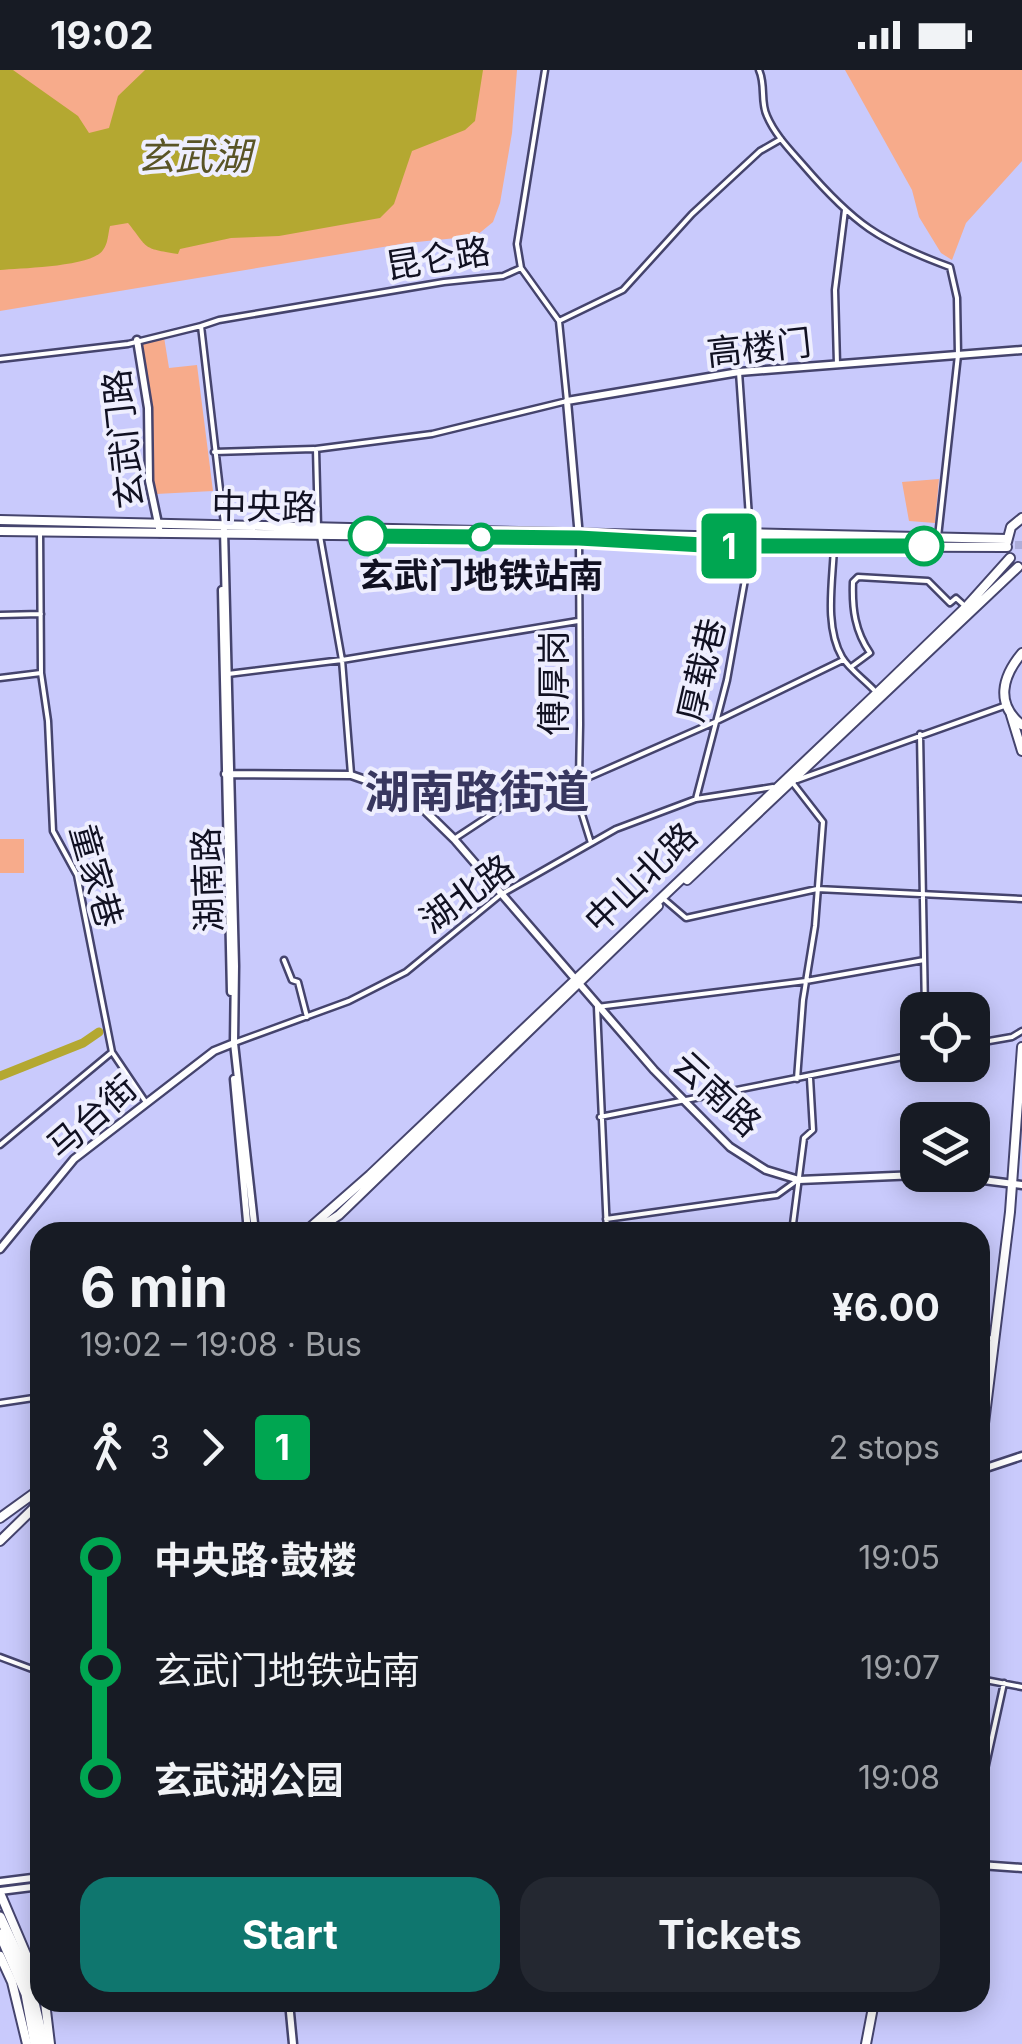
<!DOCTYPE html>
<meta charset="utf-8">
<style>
:root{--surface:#171b24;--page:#242831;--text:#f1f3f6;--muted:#9ea1a6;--accent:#0f766e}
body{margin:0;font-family:Inter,"Noto Sans SC",sans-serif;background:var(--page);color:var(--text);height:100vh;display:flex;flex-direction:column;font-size:38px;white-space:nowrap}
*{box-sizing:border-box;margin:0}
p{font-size:32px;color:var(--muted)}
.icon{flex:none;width:55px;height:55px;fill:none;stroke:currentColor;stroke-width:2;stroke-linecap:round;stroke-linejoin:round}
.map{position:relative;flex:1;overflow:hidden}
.panel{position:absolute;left:30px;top:1152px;width:960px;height:790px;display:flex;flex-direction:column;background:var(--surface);border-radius:30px;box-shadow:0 5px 25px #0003}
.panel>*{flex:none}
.badge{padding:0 20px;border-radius:8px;font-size:35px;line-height:65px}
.fabs{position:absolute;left:900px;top:922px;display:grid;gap:20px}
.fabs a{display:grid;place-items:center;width:90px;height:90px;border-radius:20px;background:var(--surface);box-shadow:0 5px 25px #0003;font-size:50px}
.map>.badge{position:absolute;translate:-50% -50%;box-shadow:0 0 0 5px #fff}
.legs{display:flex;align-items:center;gap:15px;height:110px;padding:0 50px;font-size:32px}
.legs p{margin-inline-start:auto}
.summary{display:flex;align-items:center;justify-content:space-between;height:170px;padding:0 50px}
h1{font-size:55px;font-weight:700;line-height:75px}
.cta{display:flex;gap:20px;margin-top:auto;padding:20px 50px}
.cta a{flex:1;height:115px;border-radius:30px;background:var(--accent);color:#fff;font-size:40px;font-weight:700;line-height:115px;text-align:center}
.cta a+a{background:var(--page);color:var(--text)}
ul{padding:0 50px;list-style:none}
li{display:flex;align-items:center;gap:35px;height:110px;font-size:38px}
li i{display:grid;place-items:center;width:15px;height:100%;margin:0 12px;background:currentColor}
li i::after{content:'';width:25px;height:25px;margin:-12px;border:8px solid;border-radius:50%;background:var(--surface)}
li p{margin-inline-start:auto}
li:first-child i{background:linear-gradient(#0000 50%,currentColor 0)}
li:last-child i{background:linear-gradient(currentColor 50%,#0000 0)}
.status{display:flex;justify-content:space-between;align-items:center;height:70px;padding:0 50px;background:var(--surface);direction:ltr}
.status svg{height:28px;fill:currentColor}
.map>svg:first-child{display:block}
</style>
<div class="status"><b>19:02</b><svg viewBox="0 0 49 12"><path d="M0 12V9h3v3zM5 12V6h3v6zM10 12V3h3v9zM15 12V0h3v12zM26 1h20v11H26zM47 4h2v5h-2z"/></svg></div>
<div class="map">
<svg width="1022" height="1974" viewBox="0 0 1022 1974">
<rect width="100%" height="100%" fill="#c9cafc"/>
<path fill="#f7ab8b" d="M0 0H517L512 63 500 133 493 152 476 166 407 173 0 241Z
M845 0H1022V91L966 153 952 190 941 183 919 147 912 120Z
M164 267 169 298 197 295 213 421 156 424 149 379 150 337 141 272Z
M939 409 935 453 909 451 902 412Z
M0 769H24V803H0Z"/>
<path fill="#b4a831" d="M0 0H13L78 46 89 63 109 58 118 26 145 0H483L475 51 465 60 412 81 394 134 380 148 279 166 231 168 180 179 178 184C141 178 149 179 128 153L110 156C108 164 108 174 103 180 92 197 21 198 0 200Z"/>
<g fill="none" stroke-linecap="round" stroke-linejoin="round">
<path stroke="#b4a831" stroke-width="9" d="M0 1006 83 973 99 962"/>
<path stroke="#adaedb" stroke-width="8" stroke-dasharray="8 4" stroke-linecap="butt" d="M738 472 804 473
M1003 475H1022"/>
<defs>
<path id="street" d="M759 0C766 15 760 32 767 46 775 65 791 81 804 96 854 154 879 171 950 197L957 228 958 285 938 467
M559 251 623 220 692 144 760 81 781 69
M0 289 128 274 201 256
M837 294 835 220 845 140
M214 382 314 379
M224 454 201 256 219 250 444 212 503 206 521 198
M318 457 316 379 432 364 567 331 559 251 521 198 517 174 545 0
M40 461 41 603 48 651 53 761 77 805 112 982 145 1031
M320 466 342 590 351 704
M579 468 580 655 579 710 575 722 591 773
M834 476C833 510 824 556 842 587 849 599 865 610 875 621
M0 545 41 544
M851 597 870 583C855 561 852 539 853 512L858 507 928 511 950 533 956 528 966 537
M228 604 342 590 578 551
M0 608 41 603
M920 664 925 940
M797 710 1004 636
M792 712 823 752 815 856 803 930 797 1009
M696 729 727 610 751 476 739 302
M454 769 501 738 552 717 578 712 717 651 843 590
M665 830 686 848 817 819 1022 829
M284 890 292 910 298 912 307 947
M234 973 349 931 406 902 500 825 616 759 696 729 773 717
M972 974 1012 967 1022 961
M600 1047 918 984
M0 1075 112 982
M606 1149 777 1125 795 1112
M607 1162 597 937 806 911 924 890
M792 1162 804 1068 813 1060 810 1008
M980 1269 995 1268
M0 1333 40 1327
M0 1587 40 1602
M980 1609 1022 1617
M980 1722 1004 1613"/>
<path id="secondary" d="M137 270 148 338 149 411 160 463
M224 460 235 896 234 973 255 1162
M579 467 567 331 739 302 1022 280
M222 520 231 922
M225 704 351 705 409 725 454 769 654 1000 730 1077 766 1100 799 1110 918 1105
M234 1009 248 1162
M944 1105 1022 1115
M0 1179 74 1089 214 981 234 973
M980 1400 1022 1386
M980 1795 1022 1798
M0 1812 40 1807
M0 1821 40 1816
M289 1932 293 1974"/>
<path id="primary" d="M0 450 738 467
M0 461 579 468 721 476 1007 477
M736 463 1007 469
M1007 472 1011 457 1022 448
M1022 583C1002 607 995 634 1022 655
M1011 645 1022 681
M687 810 1018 497
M305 1162 370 1105 877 623 966 537 1010 488
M313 1162 339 1145 658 836
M980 1386 1010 1142 1022 977
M0 1448 40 1419
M0 1471 40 1432
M0 1823 40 1917
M0 1886 12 1912 27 1974
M45 1932 50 1974
M866 1974 874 1932"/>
<path id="highway" d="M0 1847 27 1904 44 1974
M0 1864 26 1924 35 1974"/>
</defs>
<use href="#street" stroke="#45446d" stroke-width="9"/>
<use href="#secondary" stroke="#45446d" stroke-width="11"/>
<use href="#primary" stroke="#45446d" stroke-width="12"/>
<use href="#highway" stroke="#45446d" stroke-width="14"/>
<use href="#street" stroke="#fff" stroke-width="4"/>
<use href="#secondary" stroke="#fff" stroke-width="6"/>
<use href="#primary" stroke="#fff" stroke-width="8"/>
<use href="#highway" stroke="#fff" stroke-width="9"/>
</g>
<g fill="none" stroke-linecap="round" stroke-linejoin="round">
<defs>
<path id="line-1" d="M368 466 579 468 721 476H924"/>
</defs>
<use href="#line-1" stroke="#fff" stroke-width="22"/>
<use href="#line-1" stroke="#00a651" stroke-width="15"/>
</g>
<g fill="#fff" stroke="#00a651" stroke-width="5">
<circle cx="368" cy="466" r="18"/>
<circle cx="481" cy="467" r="12"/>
<circle cx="924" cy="476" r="18"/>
</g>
<g text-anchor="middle" stroke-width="8" stroke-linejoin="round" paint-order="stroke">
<g font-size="35" fill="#112" stroke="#eeeefe">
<text transform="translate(438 189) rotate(-9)" y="12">昆仑路</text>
<text transform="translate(759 278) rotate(-6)" y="12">高楼门</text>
<text transform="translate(124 369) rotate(-96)" y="12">玄武门路</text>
<text transform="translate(264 437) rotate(1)" y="12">中央路</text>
<text transform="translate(702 600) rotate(-77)" y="12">厚载巷</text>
<text transform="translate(554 613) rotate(-90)" y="12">傅厚岗</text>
<text transform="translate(96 806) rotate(74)" y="12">童家巷</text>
<text transform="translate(641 808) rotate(-44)" y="12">中山北路</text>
<text transform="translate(208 810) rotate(-92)" y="12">湖南路</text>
<text transform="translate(467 824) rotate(-36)" y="12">湖北路</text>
<text transform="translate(717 1024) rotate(43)" y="12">云南路</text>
<text transform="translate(92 1047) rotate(-41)" y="12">马台街</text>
</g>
<g font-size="35" font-weight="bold" fill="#112" stroke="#eeeefe">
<text x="481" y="518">玄武门地铁站南</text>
</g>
<g font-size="38" font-style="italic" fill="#595426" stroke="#eeeefe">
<text x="194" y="100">玄武湖</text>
</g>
<g font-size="45" font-weight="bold" fill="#38375f" stroke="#eeeefe">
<text x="477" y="738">湖南路街道</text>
</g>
</g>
</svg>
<div class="fabs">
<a><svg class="icon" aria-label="locate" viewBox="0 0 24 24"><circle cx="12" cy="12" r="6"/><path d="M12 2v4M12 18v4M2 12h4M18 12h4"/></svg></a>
<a><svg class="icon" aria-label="layers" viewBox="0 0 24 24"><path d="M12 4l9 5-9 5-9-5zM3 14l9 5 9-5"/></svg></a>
</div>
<b class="badge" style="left:729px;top:476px;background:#00a651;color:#fff">1</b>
<section class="panel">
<div class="summary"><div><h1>6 min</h1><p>19:02 – 19:08 · Bus</p></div><b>¥6.00</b></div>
<div class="legs"><svg class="icon" aria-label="walk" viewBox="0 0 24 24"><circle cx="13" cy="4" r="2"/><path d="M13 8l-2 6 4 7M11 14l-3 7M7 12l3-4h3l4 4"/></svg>3<svg class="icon" aria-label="forward" viewBox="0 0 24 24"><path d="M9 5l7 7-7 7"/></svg><b class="badge" style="background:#00a651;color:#fff">1</b><p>2 stops</p></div>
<ul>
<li><i style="color:#00a651"></i><b>中央路·鼓楼</b><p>19:05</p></li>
<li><i style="color:#00a651"></i><span>玄武门地铁站南</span><p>19:07</p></li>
<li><i style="color:#00a651"></i><b>玄武湖公园</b><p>19:08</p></li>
</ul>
<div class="cta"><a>Start</a><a>Tickets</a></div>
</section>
</div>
